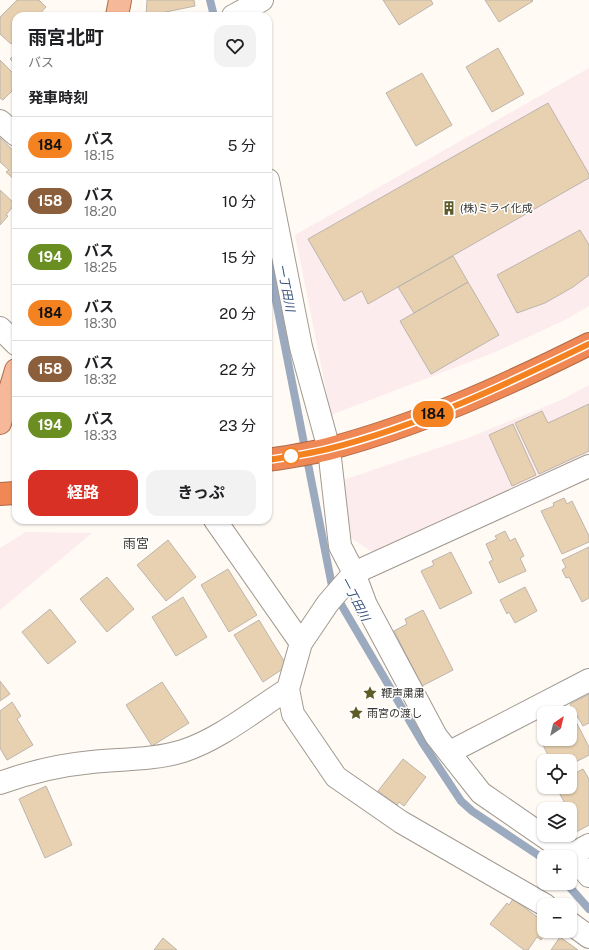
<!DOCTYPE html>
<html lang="ja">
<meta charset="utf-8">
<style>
:root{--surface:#fff;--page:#f2f2f2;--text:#202124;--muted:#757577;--line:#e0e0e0;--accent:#d93025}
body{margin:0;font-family:"Public Sans","Noto Sans JP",sans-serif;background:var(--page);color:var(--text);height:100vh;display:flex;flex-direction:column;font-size:15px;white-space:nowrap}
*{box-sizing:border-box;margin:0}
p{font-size:13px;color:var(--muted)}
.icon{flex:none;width:22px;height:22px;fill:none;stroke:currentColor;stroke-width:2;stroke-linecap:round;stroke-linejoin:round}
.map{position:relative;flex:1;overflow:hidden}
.drawer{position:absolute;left:12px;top:12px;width:260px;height:512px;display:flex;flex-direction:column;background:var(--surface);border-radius:12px;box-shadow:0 1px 3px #0004}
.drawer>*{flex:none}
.badge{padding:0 8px;border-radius:13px;font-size:14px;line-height:26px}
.needle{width:26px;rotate:35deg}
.tools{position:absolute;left:537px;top:706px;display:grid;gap:8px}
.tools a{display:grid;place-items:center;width:40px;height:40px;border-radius:8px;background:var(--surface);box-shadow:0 1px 3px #0004;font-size:20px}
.map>.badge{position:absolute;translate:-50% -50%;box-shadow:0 0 0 2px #fff}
h2{padding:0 16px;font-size:15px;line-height:36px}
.round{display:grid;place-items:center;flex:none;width:42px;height:42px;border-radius:12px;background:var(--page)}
.head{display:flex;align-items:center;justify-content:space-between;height:68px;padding:0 16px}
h1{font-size:19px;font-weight:700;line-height:30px}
.primary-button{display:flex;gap:8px;margin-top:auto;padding:8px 16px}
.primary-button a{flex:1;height:46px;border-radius:12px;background:var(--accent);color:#fff;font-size:16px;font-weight:700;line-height:46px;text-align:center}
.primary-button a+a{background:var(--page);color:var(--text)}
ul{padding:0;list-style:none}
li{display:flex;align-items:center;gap:12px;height:56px;padding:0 16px;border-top:1px solid var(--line)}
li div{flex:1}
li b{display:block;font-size:15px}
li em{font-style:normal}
li .badge{min-width:44px;font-weight:700;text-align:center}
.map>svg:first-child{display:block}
</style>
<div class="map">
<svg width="589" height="950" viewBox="0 0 589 950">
<rect width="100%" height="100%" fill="#fffaf4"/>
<path fill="#fdeced" d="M589 68V306L563 321 493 353 331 415 295 235Z
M589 385V453L372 552 351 538 343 480 468 438 561 400Z
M26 532 92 533 0 610V548Z"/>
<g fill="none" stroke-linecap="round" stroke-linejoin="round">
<path stroke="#9caabf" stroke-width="8" d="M210 0 214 16
M268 260 332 586 342 606 422 742 461 801 472 811 544 859
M566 883 589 909"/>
</g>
<path fill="#e8d1b1" stroke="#bcb5ac" d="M17 0H39L46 7 38 16H16V39L11 44 0 34V17Z
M147 0H194L195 6 146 16Z
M383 0H431L433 4 399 25Z
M485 0H532L533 1 499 22Z
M498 48 524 94 492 112 466 67Z
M16 53V65L10 59Z
M0 60 16 76V87L3 100 0 98Z
M422 73 452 125 416 146 386 93Z
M548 103 589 174V178L368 304 362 291 344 301 308 239Z
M0 138 16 153V181L6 172 9 170 0 162Z
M0 190 15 204 6 215 8 216 0 225Z
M580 230 589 245V275L573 287 545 303 517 313 497 275Z
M453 256 468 282 414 313 398 287Z
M468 282 499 335 431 374 400 321Z
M589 404V451L539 474 515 423 542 411 548 423Z
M513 424 536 475 512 486 489 435Z
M564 498 567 504 572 501 589 536V542L562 554 541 511 554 506 553 503Z
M505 531 510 541 515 538 524 556 520 558 526 571 499 583 489 562 493 560 486 544 497 539 495 536Z
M168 540 196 577 166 601 137 565Z
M589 547V598L582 602 569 577 566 578 562 570 566 567 562 560Z
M451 552 472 593 440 609 421 571 434 565 432 561Z
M228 569 257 615 229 632 201 585Z
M107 577 134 609 107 632 80 599Z
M525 587 537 611 515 623 509 612 507 614 500 600Z
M183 597 207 637 176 656 152 617Z
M50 609 76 642 48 664 22 632Z
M423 610 453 670 422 686 394 631 407 624 405 619Z
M259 620 287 666 263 682 234 635Z
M0 681 10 694 0 701Z
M162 682 189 723 152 746 126 705Z
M589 694V723L583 726 570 704Z
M12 702 21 716 17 719 33 745 7 760 0 748V711Z
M570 710 589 747V755L570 765V761H551L541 741 544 739H570V713H565Z
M403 759 426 777 404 806 399 802 397 805 378 791Z
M583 769 589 779V825L576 832 570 821V809H568L556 787H570V776Z
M46 786 72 845 45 858 19 799Z
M513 899 544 922 542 931 545 934 541 940 537 937 528 950H524L490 924 507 903 509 905Z
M560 937 578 950H551Z
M163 938 177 950H154Z"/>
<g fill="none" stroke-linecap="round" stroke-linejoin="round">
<defs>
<path id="minor" d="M233 16 262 0
M0 121 16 135
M268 180 301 347 329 449 340 546 354 573 366 605 436 736 481 793 571 855 589 876
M0 328 16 344
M215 520 301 643
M288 689 293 714 336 777 401 822 545 905
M450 752 589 680
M0 783C30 772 60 765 92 762 122 759 154 760 183 751 220 739 255 710 288 689L301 643 328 603 354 573 589 466
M571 855 589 845
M570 923 589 937"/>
<path id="major" d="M117 16 120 0
M0 423 16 370"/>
<path id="highway" d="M268 460C288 457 308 454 328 449 419 425 505 386 589 344
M0 494 16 493"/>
</defs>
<use href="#minor" stroke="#a09990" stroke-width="24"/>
<use href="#major" stroke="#af6b49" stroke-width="24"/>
<use href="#highway" stroke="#af6b49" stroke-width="24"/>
<use href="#minor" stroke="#fff" stroke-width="22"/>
<use href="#major" stroke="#f5b899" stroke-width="22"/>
<use href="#highway" stroke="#ef8855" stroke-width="22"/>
</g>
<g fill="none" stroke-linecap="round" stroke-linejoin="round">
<defs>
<path id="line" d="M268 460C288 457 308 454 328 449 419 426 505 385 589 344"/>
</defs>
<use href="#line" stroke="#fff" stroke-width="9"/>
<use href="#line" stroke="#f58220" stroke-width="6"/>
</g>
<defs>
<symbol id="building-bare" viewBox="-9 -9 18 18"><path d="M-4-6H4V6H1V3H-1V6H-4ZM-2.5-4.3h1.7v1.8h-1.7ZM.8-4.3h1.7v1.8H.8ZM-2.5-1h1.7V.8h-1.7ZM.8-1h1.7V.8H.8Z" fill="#5d5c28" stroke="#fff" stroke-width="2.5" paint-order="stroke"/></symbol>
<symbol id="sight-bare" viewBox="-9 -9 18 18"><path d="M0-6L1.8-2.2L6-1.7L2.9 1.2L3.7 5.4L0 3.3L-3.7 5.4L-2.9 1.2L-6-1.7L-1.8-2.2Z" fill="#5d5c28" stroke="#fff" stroke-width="2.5" paint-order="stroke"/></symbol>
</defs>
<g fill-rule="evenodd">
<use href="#building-bare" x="439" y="198" width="20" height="20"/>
<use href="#sight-bare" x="360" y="683" width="20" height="20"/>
<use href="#sight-bare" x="346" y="703" width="20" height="20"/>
</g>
<circle fill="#fff" stroke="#f58220" stroke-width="2" cx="291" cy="456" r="8"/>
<g text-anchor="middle" stroke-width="3" stroke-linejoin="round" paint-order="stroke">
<g font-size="11" fill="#383632" stroke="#fff" text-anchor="start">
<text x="460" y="212">(株)ミライ化成</text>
<text x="381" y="697">鞭声粛粛</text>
<text x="367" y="717">雨宮の渡し</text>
</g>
<g font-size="12" font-style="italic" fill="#34517b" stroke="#fff">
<text transform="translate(286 288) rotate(79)" y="4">一丁田川</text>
<text transform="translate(355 599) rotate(62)" y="4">一丁田川</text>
</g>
<g font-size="13" fill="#383632" stroke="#fff">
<text x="136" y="548">雨宮</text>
</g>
</g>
</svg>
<div class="tools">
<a><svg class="needle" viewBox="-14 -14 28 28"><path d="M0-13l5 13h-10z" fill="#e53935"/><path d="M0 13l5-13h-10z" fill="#757577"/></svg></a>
<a><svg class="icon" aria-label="locate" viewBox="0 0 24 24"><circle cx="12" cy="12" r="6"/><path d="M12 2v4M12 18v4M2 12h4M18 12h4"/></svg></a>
<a><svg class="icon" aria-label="layers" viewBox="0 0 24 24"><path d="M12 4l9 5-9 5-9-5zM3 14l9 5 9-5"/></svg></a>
<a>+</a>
<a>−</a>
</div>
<b class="badge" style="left:433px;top:414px;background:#f58220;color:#111">184</b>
<section class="drawer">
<div class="head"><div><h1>雨宮北町</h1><p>バス</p></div><a class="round"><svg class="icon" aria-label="heart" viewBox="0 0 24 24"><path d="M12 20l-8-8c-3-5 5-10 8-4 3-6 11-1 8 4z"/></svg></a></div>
<h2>発車時刻</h2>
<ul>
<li><span class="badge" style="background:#f58220;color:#111">184</span><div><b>バス</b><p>18:15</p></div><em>5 分</em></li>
<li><span class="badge" style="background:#8b5e3c;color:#fff">158</span><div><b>バス</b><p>18:20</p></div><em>10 分</em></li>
<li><span class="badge" style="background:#6b8e23;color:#fff">194</span><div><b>バス</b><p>18:25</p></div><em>15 分</em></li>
<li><span class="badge" style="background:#f58220;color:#111">184</span><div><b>バス</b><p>18:30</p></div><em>20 分</em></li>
<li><span class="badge" style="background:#8b5e3c;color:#fff">158</span><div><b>バス</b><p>18:32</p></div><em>22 分</em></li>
<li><span class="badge" style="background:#6b8e23;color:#fff">194</span><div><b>バス</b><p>18:33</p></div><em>23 分</em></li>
</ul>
<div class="primary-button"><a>経路</a><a>きっぷ</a></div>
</section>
</div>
